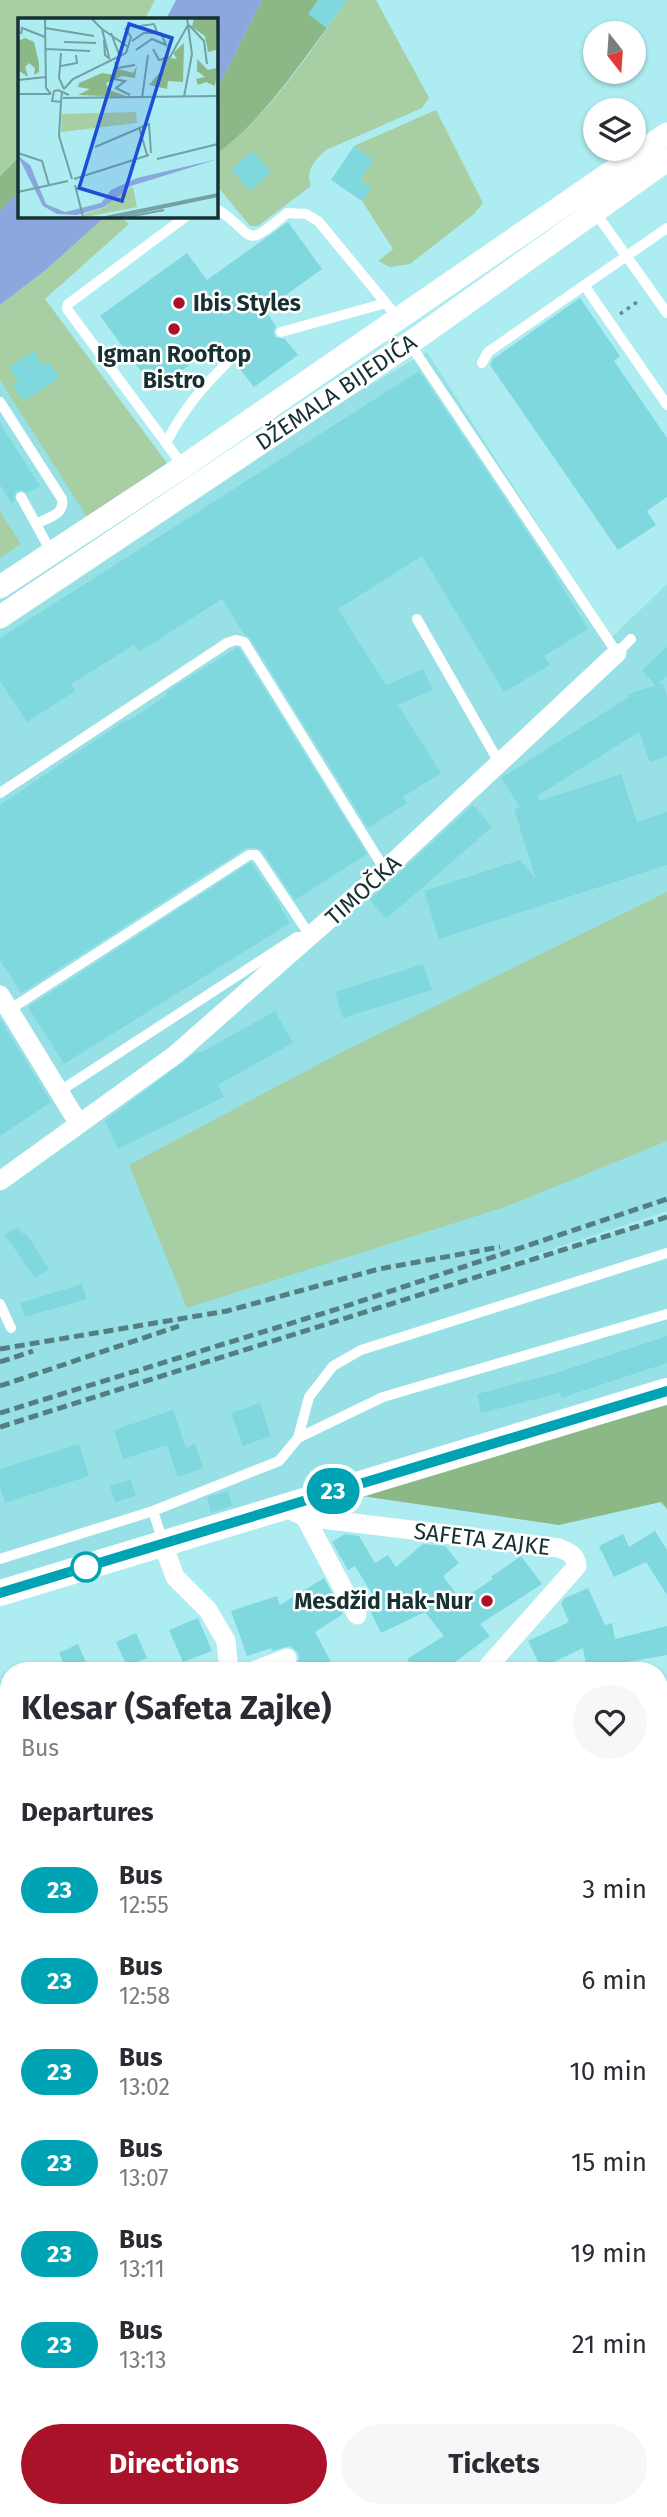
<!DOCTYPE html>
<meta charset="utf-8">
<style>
:root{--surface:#fff;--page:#f7f7f7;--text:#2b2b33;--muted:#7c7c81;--accent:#a91228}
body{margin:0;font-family:"Fira Sans",sans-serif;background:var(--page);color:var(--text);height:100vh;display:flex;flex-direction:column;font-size:26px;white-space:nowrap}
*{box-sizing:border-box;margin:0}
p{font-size:23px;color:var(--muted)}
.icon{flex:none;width:38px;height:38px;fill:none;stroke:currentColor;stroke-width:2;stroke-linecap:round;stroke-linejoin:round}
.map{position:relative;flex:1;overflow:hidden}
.drawer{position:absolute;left:0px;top:1662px;width:668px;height:856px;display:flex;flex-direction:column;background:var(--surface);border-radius:28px 28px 0 0;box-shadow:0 2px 5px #0004}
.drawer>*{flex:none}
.badge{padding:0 14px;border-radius:23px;font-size:24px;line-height:46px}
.needle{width:46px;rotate:163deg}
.tools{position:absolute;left:583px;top:21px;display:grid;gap:14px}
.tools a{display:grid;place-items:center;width:63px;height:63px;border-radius:50%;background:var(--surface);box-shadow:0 2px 5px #0004;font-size:35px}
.map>.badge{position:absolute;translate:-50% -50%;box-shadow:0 0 0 4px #fff}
h2{padding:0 21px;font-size:26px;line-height:63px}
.round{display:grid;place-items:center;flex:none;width:74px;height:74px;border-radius:37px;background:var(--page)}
.head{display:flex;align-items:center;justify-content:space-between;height:119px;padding:0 21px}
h1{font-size:33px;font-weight:700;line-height:52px}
.button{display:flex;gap:14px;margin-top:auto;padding:14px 21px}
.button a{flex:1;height:80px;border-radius:42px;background:var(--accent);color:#fff;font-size:28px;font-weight:700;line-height:80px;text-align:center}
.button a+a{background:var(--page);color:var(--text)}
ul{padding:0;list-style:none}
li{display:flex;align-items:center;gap:21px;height:91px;padding:0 21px}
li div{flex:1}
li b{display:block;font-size:26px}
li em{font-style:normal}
li .badge{min-width:77px;font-weight:700;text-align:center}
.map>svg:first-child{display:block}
</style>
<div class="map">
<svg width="667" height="2517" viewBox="0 0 667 2517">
<rect width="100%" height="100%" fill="#adecf1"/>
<path fill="#97e1e6" d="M38 294 186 492 427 352 611 638 667 584V1211L420 1293 667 1217V1391L0 1593V321Z"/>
<path fill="#a7cfa3" d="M0 0H155L145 19H19V157L0 176Z
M347 0H376L429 98 422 108 326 150C315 160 305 170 311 186L258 226H250L215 183V155C269 116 309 54 347 0Z
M436 110 483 203 474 214 410 264 390 267 378 261 393 249 362 201 371 188 360 180 373 160 354 146Z
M107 215H119L129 224 45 299 167 463 87 517 0 380V305L47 269Z
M0 511 21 544 0 558Z
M667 892V1141L505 1207 187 1308 129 1165 338 1054Z"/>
<path fill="#8bb886" d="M262 0H318L309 14 327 28C294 72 261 122 215 155V93Z
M19 157V192L0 211V176Z
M667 1405V1509L661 1502 559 1525 355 1495Z
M0 1757 9 1762V2227L0 2220Z"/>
<path fill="#8ba8de" d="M176 0H262L215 93V19H166Z
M19 192V215H107L47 269 0 305V211Z"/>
<path fill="#7fd8de" d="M318 0H347L327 28 308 14Z
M354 146 373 160 360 180 371 188 362 201 331 180Z
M252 151 271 172 250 191 231 170Z
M288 222 322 269 265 310 276 326 274 331 275 337 285 339 298 355 254 387 236 364 239 359 238 353 233 351 228 352 221 342 155 390 100 316 187 253 207 280Z
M580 298 620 356 614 361 667 438V497L647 511 656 525 618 550 490 365 493 359Z
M34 351 43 366 49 362 60 378 23 401 13 385 18 382 9 367Z
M419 371 545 559 588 629 544 656 550 665 504 692 422 556 338 609 386 685 423 669 433 690 398 705 441 773 403 797 407 803 368 828 250 638 244 634 222 599 139 652 134 645 71 684 75 691 27 722 0 681V638Z
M0 423 40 486 27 493 22 490 17 491 14 496 15 501 12 504 0 485Z
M667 647V676L656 686 642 670Z
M236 648H239L367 854 295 900 262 850 256 848H246L21 993 0 960V805L127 719 128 721 167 695 166 692Z
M663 683 667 696V756L650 762 639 732 537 796 539 801 621 774 637 822 667 812V865L439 939 424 891 520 860 536 879 514 809 520 807 501 778 629 697 628 694Z
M473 805 492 827 386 919 370 900Z
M251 862 282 908 281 909 290 923 64 1064 28 1007Z
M423 964 432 990 343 1018 335 992Z
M275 1011 293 1043 218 1085 224 1097 118 1149 105 1121 198 1051 200 1053Z
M0 1019 51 1102 0 1136Z
M18 1227 23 1234 26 1233 49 1269 35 1278 5 1235Z
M82 1284 87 1299 25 1317 20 1303Z
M667 1336V1363L561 1398 560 1393 481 1413 477 1394 553 1374Z
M260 1403 271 1436 243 1446 231 1413Z
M173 1410 186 1448 195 1444 203 1468 178 1477 167 1445 123 1459 114 1430Z
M79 1444 89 1476 5 1503 0 1487V1469Z
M131 1480 136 1496 115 1502 110 1486Z
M228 1491 232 1506 211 1513 207 1497Z
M655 1531 667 1550V1595L646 1562 614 1577 599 1546 623 1534 629 1547Z
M345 1534 359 1536 375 1563 388 1555 396 1567 423 1544 445 1546 459 1563 443 1576 461 1600 493 1579 491 1577 521 1556 542 1584 480 1624 490 1636 443 1671H415L407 1659 444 1636 425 1612 381 1633 371 1612 381 1608 355 1566 348 1570 332 1542Z
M324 1578 343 1614 315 1632 336 1671H287L296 1666 299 1659 298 1653 290 1646 272 1651 271 1648 247 1656 231 1611 277 1596 280 1605Z
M588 1588 605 1625 612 1623 615 1639 667 1626V1655L587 1669 583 1648 541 1668 528 1641 569 1622 561 1603 565 1598Z
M198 1618 212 1651 183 1662 169 1630Z
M136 1633 147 1658 127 1666 116 1642Z
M78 1644 90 1671H67L59 1653Z"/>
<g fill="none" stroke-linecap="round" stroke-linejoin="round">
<path stroke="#618d90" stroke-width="3.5" stroke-dasharray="3.5 5" stroke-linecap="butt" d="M620 314 640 300"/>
<path stroke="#fff" stroke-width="10" d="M215 208C257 233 240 253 287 213L306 214 318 221 399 319
M595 212 667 313
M584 285 667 405
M281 332 386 303
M410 344 617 653 631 639
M482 363 488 352 667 228
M0 402 62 499C65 515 47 518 36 524L21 497
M167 441C185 407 204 385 232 358
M183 466 67 309 68 304 188 215
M36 524 51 552
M417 619 500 764
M0 793 227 643 236 640 244 642 385 870
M9 1010 249 855H256L311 937
M60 1091 297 937
M0 1304 11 1328
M298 1438 383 1397 667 1314
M163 1542 153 1511 279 1461 298 1438 309 1397 333 1366 361 1350 667 1253
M0 1559 153 1511"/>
<path stroke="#fff" stroke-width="19" d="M0 995 79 1124
M0 1181 175 1055 385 870 617 653
M282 1506 305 1517 559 1548C569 1552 576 1555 577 1566L484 1671
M305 1517 357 1615
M163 1544 175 1577 208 1610 226 1641 229 1671
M253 1671 287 1658
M660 1866 667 1877
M660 1947 667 1944
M660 1980 667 1966
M660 2022 667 2025
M0 2203 9 2196
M660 2259 667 2263
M660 2413 667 2419
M149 2510 155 2517
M590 2510 591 2517
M298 2517 318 2510"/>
<path stroke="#fff" stroke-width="23" d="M0 587 184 466 667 134
M0 617 410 343 667 160"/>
<path stroke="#fff" stroke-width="26" d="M0 1593 667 1391"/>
<path stroke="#547e81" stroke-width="5" stroke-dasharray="10 5" stroke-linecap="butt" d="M0 1349 227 1311 379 1269 500 1247
M0 1362 33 1351
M0 1386 179 1326
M0 1413 334 1310 667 1199
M0 1427 667 1217"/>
</g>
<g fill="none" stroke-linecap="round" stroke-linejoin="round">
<defs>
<path id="line" d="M0 1593 667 1391"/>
</defs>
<use href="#line" stroke="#fff" stroke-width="16"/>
<use href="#line" stroke="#00a3b4" stroke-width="10"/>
</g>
<g fill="#a91228" stroke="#fff" stroke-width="2.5">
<circle cx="179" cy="303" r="7"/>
<circle cx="174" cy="329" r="7"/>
<circle cx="487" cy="1601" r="7"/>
</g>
<circle fill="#fff" stroke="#00a3b4" stroke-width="3.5" cx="86" cy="1567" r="14"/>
<g text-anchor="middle" stroke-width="5" stroke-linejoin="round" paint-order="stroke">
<g font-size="23" font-weight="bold" fill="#173133" stroke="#fff" text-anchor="start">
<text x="193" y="311">Ibis Styles</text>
<text x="174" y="362" text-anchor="middle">Igman Rooftop<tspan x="174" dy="26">Bistro</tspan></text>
<text x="473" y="1609" text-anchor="end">Mesdžid Hak-Nur</text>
</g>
<g font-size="23" fill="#173133" stroke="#fff">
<text transform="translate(336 392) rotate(-34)" y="8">DŽEMALA BIJEDIĆA</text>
<text transform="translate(363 890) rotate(-42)" y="8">TIMOČKA</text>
<text transform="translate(482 1539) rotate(7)" y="8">SAFETA ZAJKE</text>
</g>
</g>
<g transform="translate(18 18)">
<rect width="200" height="200" fill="#adecf1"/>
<path d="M118 94 119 105 43 114 44 96ZM115 169 119 189 67 199 66 196 88 189 97 177Z" fill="#a7cfa3"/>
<path d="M176 0H199L198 32 190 34 187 18 174 9ZM7 20 16 24 21 45V54L16 57 17 50 11 45 7 49 10 59 0 52V23ZM166 25 165 64 150 63 149 71 131 67 143 53 145 39 159 41 155 35ZM179 41 190 52 199 50 197 68 188 64 180 67 178 61 187 59 179 53ZM119 48 117 60 104 58 88 65 91 72 111 79 60 77 72 71 60 69 61 65 84 55 97 57V50L115 55Z" fill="#8bb886"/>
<path d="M0 138 12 147 28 186 47 194 83 185 93 172 119 160 200 141 113 168 86 189 59 197 39 196 25 188Z" fill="#8ba8de"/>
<path fill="none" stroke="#71a1a5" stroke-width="2" d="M27 0 28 70 33 76M73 0 84 11 91 39M171 7 186 23 189 46M122 8 136 6 139 14M27 10 76 18M84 11 110 29M93 15 102 39M3 16 4 10 27 19M86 22 87 37 92 41M114 23 126 15H143M46 24 78 25M28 31 72 33M135 31 141 42 152 39 170 7M118 32 134 21 148 27 143 15M43 35 41 60 46 71M97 44 99 50 117 47M43 48 59 45 58 37M96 61 107 63 98 70 112 77M0 62 28 59M46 71 55 61 108 35 113 19 107 10M44 74 43 84 34 83 36 73 40 72 51 77M0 76H33M166 79 174 36 169 0M45 80 200 78M124 80 130 37M43 84 41 118 54 161M121 109 129 137M77 129 131 106 133 135M0 135 24 143 31 167M139 141 200 126M56 161 131 137M57 167 65 199M0 174 50 163M88 199 200 176M99 199 200 178M110 199 146 192"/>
<path fill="#1d4ed8" fill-opacity="0.15" stroke="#1d4ed8" stroke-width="3.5" d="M111 6 154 20 104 183 61 170Z"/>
<rect width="200" height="200" fill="none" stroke="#173133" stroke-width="3.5"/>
</g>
</svg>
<div class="tools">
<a><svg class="needle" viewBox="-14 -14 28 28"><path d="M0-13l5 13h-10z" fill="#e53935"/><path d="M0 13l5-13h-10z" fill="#7c7c81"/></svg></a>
<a><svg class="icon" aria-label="layers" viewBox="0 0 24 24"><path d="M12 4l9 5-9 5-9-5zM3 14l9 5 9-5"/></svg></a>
</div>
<b class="badge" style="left:333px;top:1491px;background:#00a3b4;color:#fff">23</b>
<section class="drawer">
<div class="head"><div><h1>Klesar (Safeta Zajke)</h1><p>Bus</p></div><a class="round"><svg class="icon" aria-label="heart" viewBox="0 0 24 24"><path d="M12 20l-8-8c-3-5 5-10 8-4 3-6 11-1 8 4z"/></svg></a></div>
<h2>Departures</h2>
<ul>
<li><span class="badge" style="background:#00a3b4;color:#fff">23</span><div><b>Bus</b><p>12:55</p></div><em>3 min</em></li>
<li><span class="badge" style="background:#00a3b4;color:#fff">23</span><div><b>Bus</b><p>12:58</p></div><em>6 min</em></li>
<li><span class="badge" style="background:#00a3b4;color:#fff">23</span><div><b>Bus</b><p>13:02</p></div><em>10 min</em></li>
<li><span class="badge" style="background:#00a3b4;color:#fff">23</span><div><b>Bus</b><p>13:07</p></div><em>15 min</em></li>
<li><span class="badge" style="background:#00a3b4;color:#fff">23</span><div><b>Bus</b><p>13:11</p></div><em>19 min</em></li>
<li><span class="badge" style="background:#00a3b4;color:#fff">23</span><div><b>Bus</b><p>13:13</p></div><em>21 min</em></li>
</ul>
<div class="button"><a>Directions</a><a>Tickets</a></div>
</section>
</div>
